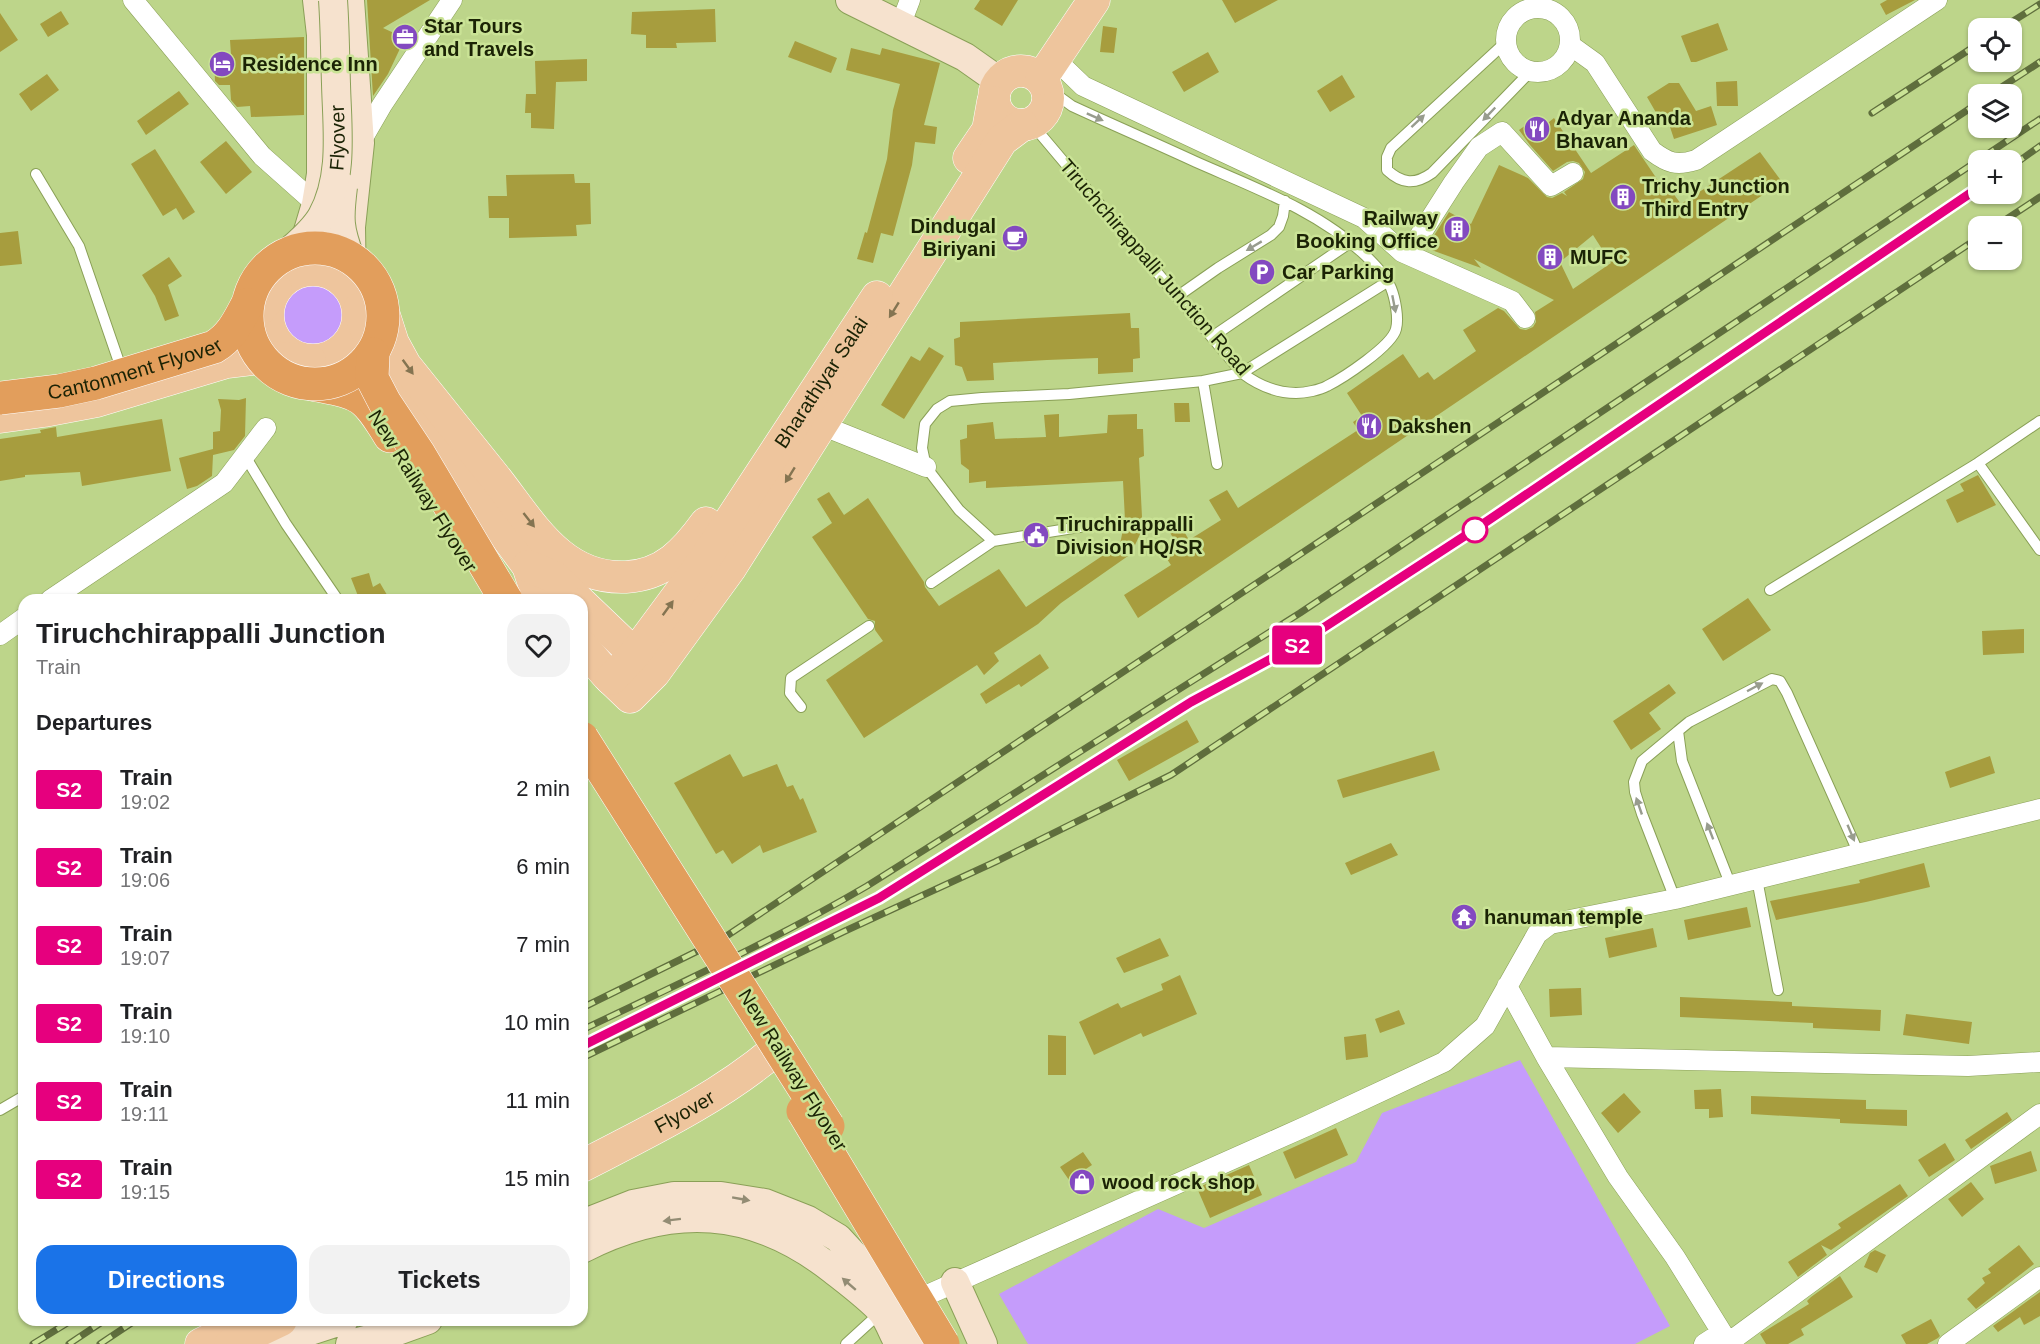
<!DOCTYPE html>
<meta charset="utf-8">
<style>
:root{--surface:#fff;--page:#f2f2f2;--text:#202124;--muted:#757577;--accent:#1a73e8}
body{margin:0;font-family:Arial,sans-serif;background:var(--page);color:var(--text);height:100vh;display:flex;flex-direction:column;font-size:22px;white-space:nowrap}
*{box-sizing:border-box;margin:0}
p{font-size:20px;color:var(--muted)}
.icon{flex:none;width:33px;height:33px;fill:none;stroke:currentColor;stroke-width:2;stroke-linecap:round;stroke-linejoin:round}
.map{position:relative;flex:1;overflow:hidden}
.drawer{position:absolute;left:18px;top:594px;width:570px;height:732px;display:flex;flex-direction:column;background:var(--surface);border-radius:18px;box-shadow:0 2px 4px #0004}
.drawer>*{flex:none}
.badge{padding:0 12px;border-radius:4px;font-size:21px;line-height:39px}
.buttons{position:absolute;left:1968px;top:18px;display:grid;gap:12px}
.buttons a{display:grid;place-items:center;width:54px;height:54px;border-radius:12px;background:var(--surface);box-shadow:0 2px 4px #0004;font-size:30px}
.map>.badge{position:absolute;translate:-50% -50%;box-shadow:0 0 0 3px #fff}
h2{padding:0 18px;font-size:22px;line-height:54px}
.round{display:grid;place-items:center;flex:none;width:63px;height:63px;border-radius:18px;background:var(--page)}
.headline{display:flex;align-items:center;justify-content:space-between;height:102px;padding:0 18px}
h1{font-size:28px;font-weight:700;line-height:45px}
.action{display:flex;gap:12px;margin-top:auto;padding:12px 18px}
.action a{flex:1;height:69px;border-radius:18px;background:var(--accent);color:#fff;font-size:24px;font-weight:700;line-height:69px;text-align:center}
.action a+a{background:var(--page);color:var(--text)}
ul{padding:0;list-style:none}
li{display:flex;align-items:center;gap:18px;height:78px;padding:0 18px}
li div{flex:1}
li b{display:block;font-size:22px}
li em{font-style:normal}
li .badge{min-width:66px;font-weight:700;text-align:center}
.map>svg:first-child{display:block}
</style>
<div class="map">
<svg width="2040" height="1344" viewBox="0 0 2040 1344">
<rect width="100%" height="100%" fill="#bdd58a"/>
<path fill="#c59cfb" d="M312 278C329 280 342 286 345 303 346 310 349 319 349 326 348 360 276 369 275 310L299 281Z
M1520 1060 1670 1326 1635 1344H1028L999 1294 1158 1209 1204 1228 1356 1162 1382 1113Z"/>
<path fill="#a79d3e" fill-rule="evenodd" d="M367 0H430L383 28 405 38 388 74 373 96Z
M980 0H1018L1002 26 974 9Z
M1222 0H1278L1235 23Z
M1887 0H1915L1886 15 1880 4Z
M715 9 716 42 676 43 677 48H646V35L631 34 632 12Z
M61 11 69 24 48 37 40 24Z
M0 13 18 40 0 52Z
M1718 23 1728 50 1696 62H1691L1681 36Z
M1103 26 1117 28 1114 53 1100 52Z
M304 37V115L251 117 250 106 237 107 231 100 230 85H219L215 81 214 55H231L230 40Z
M795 41 837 58 831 73 788 57Z
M851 48 880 55 882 48 940 63 924 125 937 127 935 144 915 142 912 165 893 236 881 233 873 263 857 259 865 232 867 233 887 159 893 110 900 84 846 70Z
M1208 52 1219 72 1184 92 1172 72Z
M587 59V81L556 82 554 129 531 128V113H525L526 94H536L535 61Z
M47 74 59 90 31 111 19 94Z
M1342 75 1355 97 1330 112 1317 91Z
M1737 81 1738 106H1717L1716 82Z
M1669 83H1679L1696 111 1711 106 1717 125 1674 139 1665 112 1658 116 1647 97Z
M179 91 189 104 146 135 137 121Z
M1537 117 1544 126 1554 118 1591 173 1634 145 1663 188 1667 185 1681 204 1760 152 1782 182 1138 618 1124 595 1171 565 1165 556 1178 547 1167 527 1178 521 1189 540 1221 520 1209 500 1227 490 1238 508 1358 430 1353 422 1362 416 1347 393 1403 354 1419 378 1428 372 1434 380 1476 351 1463 330 1498 308 1504 311 1520 329 1526 330 1533 327 1536 322 1535 312 1554 300 1474 259 1481 268 1426 248 1449 212 1471 224 1499 165 1528 178 1547 197 1552 198 1562 193 1567 196 1564 192 1583 179 1585 172 1579 163 1573 161 1567 162 1553 171 1530 145 1519 130ZM1593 235 1611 263 1573 289 1560 262Z
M226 141 252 172 226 194 200 162Z
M155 149 195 212 183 220 176 208 163 216 131 164Z
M574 174 575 183H590L591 224 576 225 577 236 509 238V218H489L488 196H507L506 175Z
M18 231 22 264 0 266V233Z
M169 257 182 276 168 285 179 316 165 321 155 296 142 275Z
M1130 313 1131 328H1139L1140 358 1133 359V372L1098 374V358L1047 360 993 363 994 380 967 381 962 367 955 365 954 339 960 337V322Z
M929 347 944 356 904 419 881 405 911 356 920 361Z
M246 398 245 436 234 450 213 455 212 476 197 486 187 489 179 458 213 449V432L220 431 221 410 218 399 239 400Z
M1174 403H1189L1190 422H1175Z
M1059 414V437L1107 433 1108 415 1137 414V429H1143L1144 456 1139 458 1142 517 1141 532 1135 545 1128 556 1061 603 1038 624 994 653 999 661 984 675 977 665 864 738 826 680 883 641 875 630V621L868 619 812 537 832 523 817 499 829 492 844 515 868 498 924 582 925 587 939 606 999 569 1026 607 1120 544 1125 520 1123 481 986 488V481L969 483V470L961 464 960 440 967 438V425L993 422 995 439 1046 437 1044 415Z
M162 419 171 471 82 486 80 472 25 475V477L0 481V439L41 433 40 430 56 427 57 437Z
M1978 475 1996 505 1957 523 1946 500 1964 491 1960 484Z
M369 573 373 587 380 583 390 600H352L358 596 351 578Z
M1748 598 1771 630 1723 661 1702 629Z
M2024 629V653L1983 655 1982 631Z
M1040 654 1049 668 1021 687 1019 684 986 704 980 694Z
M1669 684 1676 693 1649 713 1661 729 1631 750 1613 721Z
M1187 720 1199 742 1129 781 1117 760Z
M1434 751 1440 770 1343 798 1337 780Z
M730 754 743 777 777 764 787 787 793 785 800 800 803 798 817 832 763 853 760 845 732 864 723 850 716 854 674 783Z
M1990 756 1995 773 1950 788 1945 772Z
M1391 843 1398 855 1351 875 1345 863Z
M1924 863 1930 887 1866 902 1776 920 1770 901 1860 883 1859 880Z
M1747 907 1751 927 1688 940 1684 920Z
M1653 928 1657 947 1609 958 1605 938Z
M1160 938 1169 956 1124 973 1116 958Z
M1180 975 1197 1014 1143 1037 1141 1033 1094 1055 1079 1022 1118 1003 1121 1008 1163 990 1161 984Z
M1581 988 1582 1015 1550 1017 1549 989Z
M1680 997 1792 1002V1006L1881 1010 1880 1031 1813 1028V1023L1680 1017Z
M1399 1010 1405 1024 1380 1033 1375 1019Z
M1906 1014 1972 1022 1969 1044 1903 1035Z
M1366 1034 1368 1057 1346 1060 1344 1037Z
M1048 1035 1066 1036V1075H1048Z
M1721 1089 1723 1117 1709 1118V1109H1695L1694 1090Z
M1624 1093 1641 1112 1618 1133 1601 1113Z
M1751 1096 1866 1100V1109L1907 1110V1126L1840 1123V1119L1751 1114Z
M2007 1112 2012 1120 1971 1149 1965 1140Z
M1336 1128 1348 1155 1295 1179 1283 1152Z
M1945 1143 1955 1160 1929 1177 1918 1160Z
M2031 1151 2037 1171 1995 1184 1990 1166Z
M1083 1152 1092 1165 1069 1180 1060 1167Z
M1249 1165 1262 1195 1210 1218 1197 1188Z
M1971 1182 1984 1199 1962 1217 1948 1199Z
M1900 1184 1908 1196 1831 1250 1821 1245 1827 1255 1798 1277 1788 1262 1841 1228 1838 1224Z
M2019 1245 2034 1264 1976 1309 1967 1299 1985 1283 1982 1278 1991 1273 1988 1269Z
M1875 1250 1886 1255 1877 1273 1864 1267 1870 1253Z
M1840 1276 1853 1297 1801 1329 1804 1335 1788 1344H1766L1760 1334 1809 1304 1807 1301 1811 1297Z
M2040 1292V1316L2024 1325 2020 1317 1998 1332 1993 1326Z
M1931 1319 1940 1336 1938 1338 1927 1344H1906L1901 1335Z"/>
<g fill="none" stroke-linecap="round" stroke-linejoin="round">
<defs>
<path id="lane" d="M1506 42 1391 148 1387 157V170C1402 184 1415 185 1432 173L1530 72
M1031 123 1242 373C1258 385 1276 393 1296 393 1305 393 1320 390 1327 386 1343 378 1392 346 1396 329 1399 318 1395 298 1391 288 1386 276 1375 265 1366 256 1319 211 1255 188 1196 162 1155 143 1113 125 1072 106L1046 87
M36 174 79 246 121 368
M1178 296 1218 268 1271 235 1279 227 1283 216 1285 201
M1212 337 1351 242
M245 456 286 524 338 600
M1978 463 2040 550
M1217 464 1203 381 1242 373 1387 282
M993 541 1092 525
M931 583 993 541 959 510 926 467 922 448 925 424 937 409 950 401 982 398 1069 394 1203 381
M1770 590 1978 463 2040 421
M801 707 790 693 791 678 869 626
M1757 879 1778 990
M1731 886 1682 761 1678 731 1689 722 1772 679 1780 681 1787 693 1859 854
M1675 899 1642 814 1635 792 1634 782 1642 761 1678 731
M0 1110 24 1096
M846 1344 881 1312"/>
<path id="street" d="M133 0 262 156 316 204
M1506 40a32 32 0 1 1 64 0a32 32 0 1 1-64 0Z
M905 13 910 0
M1570 45 1595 63 1652 151C1668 163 1676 166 1696 160L1937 0
M1055 59 1083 86 1364 218 1402 252 1512 301 1525 318
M360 143 382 105 452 0
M1408 254 1454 182 1479 147 1502 132 1551 186 1573 173
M821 425 926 467
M50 600 224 483 266 428
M0 635 24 618
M1507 986 1546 1057 1618 1177 1675 1257 1729 1344
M1546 1057 1968 1066 2040 1062
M907 1304 1309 1125 1444 1062 1485 1026 1537 934 1550 924 1675 899 2040 809
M1728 1343 2040 1114
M1704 1344 1721 1333
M1948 1344 2040 1277"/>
<path id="secondary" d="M350 0 360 143 351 227 352 291
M850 0 965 57 999 81
M287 278 308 231 316 204 321 174V35L317 0
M582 1224 633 1204 674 1196H721L765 1203 808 1220 838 1238 901 1306 923 1344
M582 1249C672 1203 753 1207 833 1270 847 1281 871 1299 882 1312 889 1321 893 1334 899 1344
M955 1282 983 1344
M270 1344 344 1320
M350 1344 392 1333 428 1320"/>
<g id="primary">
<circle cx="1021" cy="98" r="27"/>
<path d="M1041 79 1094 0"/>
<path d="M969 158 988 130 993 102"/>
<circle cx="313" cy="315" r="45"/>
<path d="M359 309 378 363 528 566 535 587 545 600"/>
<path d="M384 315 393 343 405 365C435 402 464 439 494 476 530 521 560 580 626 577 664 575 685 552 706 523"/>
<path d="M230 333C250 323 263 306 276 289"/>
<path d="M0 417 44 411 97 401 227 362 269 357 310 361"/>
<path d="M528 566 554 577 578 600"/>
<path d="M582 604 649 668"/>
<path d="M582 646 607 675 630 697 654 673 731 567 1002 140 1022 125"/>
<path id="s1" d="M611 679 634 655 705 559 877 297"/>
<path id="s2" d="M582 1166C650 1131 721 1097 779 1047"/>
<path d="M201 1344 246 1322"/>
<path d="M231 1344 281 1320"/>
</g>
<path id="highway" d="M312 384C361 394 363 392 390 436"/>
</defs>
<use href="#lane" stroke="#8aa057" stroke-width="12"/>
<use href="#street" stroke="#8aa057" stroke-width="21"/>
<use href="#secondary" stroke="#8aa057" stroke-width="30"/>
<use href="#primary" stroke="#fff" stroke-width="33"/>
<use href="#highway" stroke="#fff" stroke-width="34"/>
<use href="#lane" stroke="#fff" stroke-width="10"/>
<use href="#street" stroke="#fff" stroke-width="20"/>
<use href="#secondary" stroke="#f6e2ce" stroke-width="28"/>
<use href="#primary" stroke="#eec59d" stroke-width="32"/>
<use href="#highway" stroke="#e29e5c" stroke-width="33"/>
<defs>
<path id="rail" d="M2002 28 2040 4
M1991 94 2040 62
M1872 113 1978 44
M2012 166 2040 146
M1996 226 2040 197
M582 1008 722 939 1978 103
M582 1030C678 984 775 940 867 886L1300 613 2040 119
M582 1046 879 898 1191 702 1297 645 1477 528 1978 188
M582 1058 845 931 995 862 1171 775 1978 238
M33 1344 72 1320
M69 1344 105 1320
M100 1344 136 1320"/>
</defs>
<use href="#rail" stroke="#5f6e3d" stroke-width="7"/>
<use href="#rail" stroke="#cae396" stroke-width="4.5" stroke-dasharray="14" stroke-linecap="butt"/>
<defs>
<g id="secondary-bridge">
<path d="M343 187C339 219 339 228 350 257"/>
<path id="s3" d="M284 256C297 244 313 232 322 216 344 177 337 127 336 84 335 56 335 28 333 0"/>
</g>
<g id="highway-bridge">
<circle cx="315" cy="316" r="68"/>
<path d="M373 354 372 378 385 403 419 454 506 600"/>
<path id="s4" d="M0 398 59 391 96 383 214 347C231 337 238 322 247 305"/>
<path d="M582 738 828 1126"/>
<path d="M803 1111 943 1344"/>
</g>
</defs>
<use href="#secondary-bridge" stroke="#8aa057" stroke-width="30" stroke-linecap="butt"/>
<use href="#highway-bridge" stroke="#fff" stroke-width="34" stroke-linecap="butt"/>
<use href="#secondary-bridge" stroke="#f6e2ce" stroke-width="28"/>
<use href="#highway-bridge" stroke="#e29e5c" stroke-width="33"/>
</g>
<defs><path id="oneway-solid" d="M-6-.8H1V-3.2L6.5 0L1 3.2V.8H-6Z" transform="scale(1.5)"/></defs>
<g fill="#989c8e">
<use href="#oneway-solid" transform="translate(1489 114) rotate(134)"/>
<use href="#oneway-solid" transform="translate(1095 117) rotate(24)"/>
<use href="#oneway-solid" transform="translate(1418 121) rotate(-43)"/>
<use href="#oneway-solid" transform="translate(1254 246) rotate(149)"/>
<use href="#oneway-solid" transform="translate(1394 304) rotate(79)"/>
<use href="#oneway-solid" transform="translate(1755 687) rotate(-28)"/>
<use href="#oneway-solid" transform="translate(1639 806) rotate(-109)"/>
<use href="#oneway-solid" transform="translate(1710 831) rotate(-111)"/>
<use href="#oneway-solid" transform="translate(1851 833) rotate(67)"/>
</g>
<g fill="#847451">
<use href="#oneway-solid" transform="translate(894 310) rotate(122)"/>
<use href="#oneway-solid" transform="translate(408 367) rotate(54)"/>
<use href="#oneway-solid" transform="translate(790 475) rotate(122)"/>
<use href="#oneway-solid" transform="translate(529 520) rotate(52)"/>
<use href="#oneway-solid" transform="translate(668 608) rotate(-54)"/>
</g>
<g fill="#938c74">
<use href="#oneway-solid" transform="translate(741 1199) rotate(10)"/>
<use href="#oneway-solid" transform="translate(672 1220) rotate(173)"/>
<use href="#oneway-solid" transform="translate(849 1284) rotate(-139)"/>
</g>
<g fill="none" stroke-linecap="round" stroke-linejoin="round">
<defs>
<path id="line" d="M582 1046 879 898 1191 702 1297 645 1477 528 1978 188"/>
</defs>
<use href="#line" stroke="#fff" stroke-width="14"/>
<use href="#line" stroke="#e6007e" stroke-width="9"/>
</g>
<defs>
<symbol id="office-disc" viewBox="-11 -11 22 22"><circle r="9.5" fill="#8349c0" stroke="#cae396"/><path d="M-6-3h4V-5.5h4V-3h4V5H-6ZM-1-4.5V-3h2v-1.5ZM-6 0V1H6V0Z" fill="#fff"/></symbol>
<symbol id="hotel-disc" viewBox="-11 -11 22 22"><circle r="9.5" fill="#8349c0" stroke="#cae396"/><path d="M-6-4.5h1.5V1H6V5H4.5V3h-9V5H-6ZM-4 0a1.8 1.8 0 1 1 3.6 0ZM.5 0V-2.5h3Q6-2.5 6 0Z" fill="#fff"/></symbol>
<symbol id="restaurant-disc" viewBox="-11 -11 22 22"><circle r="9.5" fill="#8349c0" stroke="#cae396"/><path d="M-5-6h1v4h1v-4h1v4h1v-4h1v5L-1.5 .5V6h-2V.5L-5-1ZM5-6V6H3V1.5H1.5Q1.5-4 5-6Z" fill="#fff"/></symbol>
<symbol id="building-disc" viewBox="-11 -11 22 22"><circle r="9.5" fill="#8349c0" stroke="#cae396"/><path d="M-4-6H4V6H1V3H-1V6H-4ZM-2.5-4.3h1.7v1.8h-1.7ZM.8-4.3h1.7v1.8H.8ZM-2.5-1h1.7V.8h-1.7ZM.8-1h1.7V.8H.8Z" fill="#fff"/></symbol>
<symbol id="cafe-disc" viewBox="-11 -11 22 22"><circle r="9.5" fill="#8349c0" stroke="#cae396"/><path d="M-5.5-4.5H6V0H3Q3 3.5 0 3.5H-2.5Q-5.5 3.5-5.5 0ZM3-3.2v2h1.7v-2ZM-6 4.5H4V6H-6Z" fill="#fff"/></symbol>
<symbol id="parking-disc" viewBox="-11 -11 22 22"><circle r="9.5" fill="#8349c0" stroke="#cae396"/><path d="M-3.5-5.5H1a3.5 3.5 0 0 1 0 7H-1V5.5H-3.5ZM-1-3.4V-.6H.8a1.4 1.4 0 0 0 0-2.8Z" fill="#fff"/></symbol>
<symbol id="civic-disc" viewBox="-11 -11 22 22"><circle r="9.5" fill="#8349c0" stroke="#cae396"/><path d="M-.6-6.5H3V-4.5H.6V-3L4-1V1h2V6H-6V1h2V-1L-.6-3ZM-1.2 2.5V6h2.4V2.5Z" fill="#fff"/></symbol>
<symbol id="temple-disc" viewBox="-11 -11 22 22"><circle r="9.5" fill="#8349c0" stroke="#cae396"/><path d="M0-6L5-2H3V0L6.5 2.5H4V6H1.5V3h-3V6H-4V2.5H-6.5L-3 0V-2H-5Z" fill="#fff"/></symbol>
<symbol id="shop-disc" viewBox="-11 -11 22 22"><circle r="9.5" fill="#8349c0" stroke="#cae396"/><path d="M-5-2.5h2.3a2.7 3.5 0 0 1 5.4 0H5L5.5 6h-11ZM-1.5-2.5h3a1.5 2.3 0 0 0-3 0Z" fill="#fff"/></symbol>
</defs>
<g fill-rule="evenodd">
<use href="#office-disc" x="390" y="22" width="30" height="30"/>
<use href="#hotel-disc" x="207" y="49" width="30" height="30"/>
<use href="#restaurant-disc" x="1522" y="114" width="30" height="30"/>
<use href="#building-disc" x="1608" y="182" width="30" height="30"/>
<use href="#building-disc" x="1442" y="214" width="30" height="30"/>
<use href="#cafe-disc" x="1000" y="223" width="30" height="30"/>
<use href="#building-disc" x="1535" y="242" width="30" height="30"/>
<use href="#parking-disc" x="1247" y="257" width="30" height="30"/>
<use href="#restaurant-disc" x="1354" y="411" width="30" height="30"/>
<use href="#civic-disc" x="1021" y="520" width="30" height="30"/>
<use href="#temple-disc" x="1449" y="902" width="30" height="30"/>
<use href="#shop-disc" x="1067" y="1167" width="30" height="30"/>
</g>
<circle fill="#fff" stroke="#e6007e" stroke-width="3" cx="1475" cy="530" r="12"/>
<g text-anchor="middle" stroke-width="5" stroke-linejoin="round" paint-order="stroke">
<g font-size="20" font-weight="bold" fill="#1b2305" stroke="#cae396" text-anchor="start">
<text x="424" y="33">Star Tours<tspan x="424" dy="23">and Travels</tspan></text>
<text x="242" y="71">Residence Inn</text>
<text x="1556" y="125">Adyar Ananda<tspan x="1556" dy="23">Bhavan</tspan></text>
<text x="1642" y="193">Trichy Junction<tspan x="1642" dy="23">Third Entry</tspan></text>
<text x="1438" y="225" text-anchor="end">Railway<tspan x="1438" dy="23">Booking Office</tspan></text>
<text x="996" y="233" text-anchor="end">Dindugal<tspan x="996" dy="23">Biriyani</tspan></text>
<text x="1570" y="264">MUFC</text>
<text x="1282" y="279">Car Parking</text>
<text x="1388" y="433">Dakshen</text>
<text x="1056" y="531">Tiruchirappalli<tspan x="1056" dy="23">Division HQ/SR</tspan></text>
<text x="1484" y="924">hanuman temple</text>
<text x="1102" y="1189">wood rock shop</text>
</g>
<g font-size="20" fill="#1b2305" stroke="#cae396">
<text dy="7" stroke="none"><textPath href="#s3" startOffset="136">Flyover</textPath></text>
<text transform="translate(1155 267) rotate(49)" y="7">Tiruchchirappalli Junction Road</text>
<text dy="7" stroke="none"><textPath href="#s4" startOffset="138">Cantonment Flyover</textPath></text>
<text dy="7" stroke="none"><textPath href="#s1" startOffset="364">Bharathiyar Salai</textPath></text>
<text transform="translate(423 491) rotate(58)" y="7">New Railway Flyover</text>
<text transform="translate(793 1070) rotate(58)" y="7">New Railway Flyover</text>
<text dy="7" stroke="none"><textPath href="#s2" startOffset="116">Flyover</textPath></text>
</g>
</g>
</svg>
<div class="buttons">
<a><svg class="icon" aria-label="locate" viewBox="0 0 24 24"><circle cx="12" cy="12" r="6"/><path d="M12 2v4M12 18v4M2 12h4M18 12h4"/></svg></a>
<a><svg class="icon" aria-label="layers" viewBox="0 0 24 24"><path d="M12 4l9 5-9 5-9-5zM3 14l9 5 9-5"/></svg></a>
<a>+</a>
<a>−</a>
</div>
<b class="badge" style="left:1297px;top:645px;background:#e6007e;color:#fff">S2</b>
<section class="drawer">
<div class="headline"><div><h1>Tiruchchirappalli Junction</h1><p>Train</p></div><a class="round"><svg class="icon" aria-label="heart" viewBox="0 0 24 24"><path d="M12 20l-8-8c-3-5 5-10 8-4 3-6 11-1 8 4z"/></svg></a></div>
<h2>Departures</h2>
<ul>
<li><span class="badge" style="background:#e6007e;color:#fff">S2</span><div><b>Train</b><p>19:02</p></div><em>2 min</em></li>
<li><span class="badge" style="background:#e6007e;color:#fff">S2</span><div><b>Train</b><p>19:06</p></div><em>6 min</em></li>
<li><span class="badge" style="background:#e6007e;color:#fff">S2</span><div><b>Train</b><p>19:07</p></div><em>7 min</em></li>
<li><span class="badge" style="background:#e6007e;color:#fff">S2</span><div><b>Train</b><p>19:10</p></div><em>10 min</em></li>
<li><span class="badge" style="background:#e6007e;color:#fff">S2</span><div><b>Train</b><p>19:11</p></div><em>11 min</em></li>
<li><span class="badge" style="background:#e6007e;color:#fff">S2</span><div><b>Train</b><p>19:15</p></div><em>15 min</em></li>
</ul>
<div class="action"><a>Directions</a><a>Tickets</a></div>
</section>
</div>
